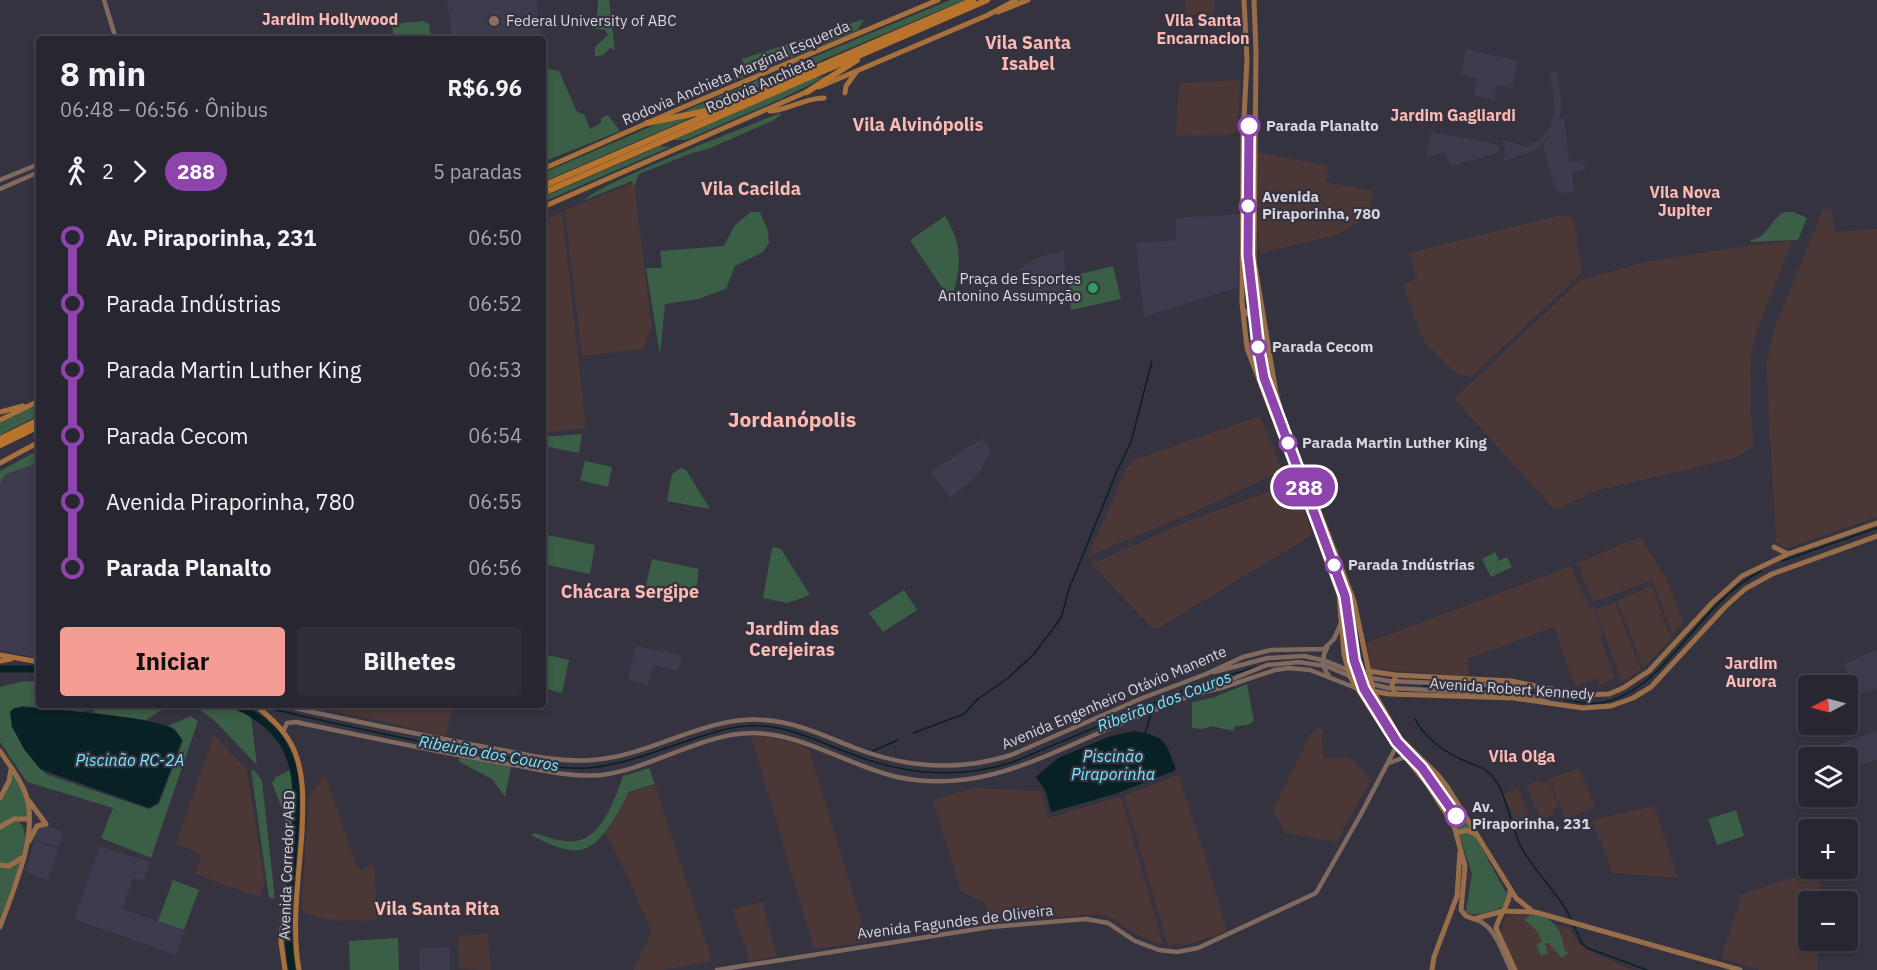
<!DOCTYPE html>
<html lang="pt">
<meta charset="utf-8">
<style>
:root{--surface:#282630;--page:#302e38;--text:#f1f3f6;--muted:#a5a5ab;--line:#44434c;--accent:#f59c94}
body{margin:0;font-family:"IBM Plex Sans",sans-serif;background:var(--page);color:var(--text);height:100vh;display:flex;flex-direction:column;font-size:22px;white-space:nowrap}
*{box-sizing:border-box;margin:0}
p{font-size:20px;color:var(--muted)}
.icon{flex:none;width:33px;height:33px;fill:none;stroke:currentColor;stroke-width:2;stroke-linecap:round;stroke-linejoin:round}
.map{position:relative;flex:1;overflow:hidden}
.details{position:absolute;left:36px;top:36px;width:510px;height:672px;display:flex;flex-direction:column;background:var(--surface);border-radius:6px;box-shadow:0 3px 9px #0003,0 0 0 2px var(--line)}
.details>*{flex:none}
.badge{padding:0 12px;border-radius:20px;font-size:21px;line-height:39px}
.needle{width:39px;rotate:264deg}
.buttons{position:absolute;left:1798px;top:675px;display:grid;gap:12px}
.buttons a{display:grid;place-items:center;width:60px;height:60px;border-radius:6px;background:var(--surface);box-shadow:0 3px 9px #0003,0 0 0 2px var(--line);font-size:30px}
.map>.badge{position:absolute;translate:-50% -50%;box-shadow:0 0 0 3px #fff}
.legs{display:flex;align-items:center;gap:9px;height:66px;padding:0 24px;font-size:20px}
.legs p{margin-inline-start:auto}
.overview{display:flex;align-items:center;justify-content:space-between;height:102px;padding:0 24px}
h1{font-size:33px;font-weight:700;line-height:45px}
.cta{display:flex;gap:12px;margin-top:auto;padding:12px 24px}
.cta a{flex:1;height:69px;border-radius:6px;background:var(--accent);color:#111;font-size:24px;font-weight:700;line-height:69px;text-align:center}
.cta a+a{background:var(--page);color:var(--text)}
ul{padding:0 24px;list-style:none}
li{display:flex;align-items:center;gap:21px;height:66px;font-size:22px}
li i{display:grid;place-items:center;width:9px;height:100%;margin:0 8px;background:currentColor}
li i::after{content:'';width:15px;height:15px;margin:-8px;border:4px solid;border-radius:50%;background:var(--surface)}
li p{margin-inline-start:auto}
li:first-child i{background:linear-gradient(#0000 50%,currentColor 0)}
li:last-child i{background:linear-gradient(currentColor 50%,#0000 0)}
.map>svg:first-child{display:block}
</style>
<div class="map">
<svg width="1877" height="970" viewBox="0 0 1877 970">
<rect width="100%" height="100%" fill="#353340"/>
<path fill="#3f3b4e" d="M447 0H537L538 23 542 39H452Z
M1466 49 1518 61 1512 88 1497 85 1494 100 1474 95 1477 78 1461 75Z
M1550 71 1557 72 1562 105 1559 120 1564 116 1569 162 1584 160 1585 170 1572 172 1574 191 1558 193 1554 186 1543 144 1554 132 1535 150 1504 161 1505 147 1501 140 1528 147 1539 140 1550 128 1555 109Z
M1431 132 1495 144 1498 146 1499 151 1491 155 1450 166 1446 152 1426 157Z
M1240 214 1238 287 1144 317 1136 243 1176 240V218Z
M1064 252 1065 293 1043 306 1018 270 1040 256Z
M982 438 991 451 976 477 950 498 931 472Z
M39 462V658L0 650V485L5 476Z
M636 646 679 655 682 659 678 671 654 665 648 684 631 681 628 676Z
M1877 650V688L1854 696 1844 664Z
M1877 731V759L1852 768 1848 763V758L1844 757 1837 745Z
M47 826 64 832 58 847 34 839 38 828Z
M35 841 58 849 48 880 25 872Z
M102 847 150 862 143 881 133 878 122 909 185 931 176 955 74 919 99 848Z
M450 947V970H420L419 949Z"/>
<path fill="#4b3736" d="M1186 0H1214V17L1185 14Z
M1240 80 1237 132 1228 135 1176 136 1179 83Z
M1257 152 1329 166 1325 182 1374 191 1370 208 1362 219 1355 225 1336 235 1261 253 1258 249Z
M634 183 652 326 642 349 582 356 565 210Z
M1828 208 1832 213 1835 232 1877 229V517L1788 548 1783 547 1776 541 1766 365 1774 329 1823 210Z
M562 212 586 428 543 433V220Z
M1557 216H1567L1574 221 1582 273 1470 378 1454 372 1426 344 1419 330 1403 284 1417 279 1409 253Z
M1792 241 1757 330 1751 354 1750 405 1754 446 1735 458 1595 491 1555 510 1454 399 1580 280 1649 261 1747 246Z
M1260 416 1288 485 1294 482 1305 509 1312 535 1159 628 1153 629 1091 564 1186 522 1281 487 1276 474 1196 511 1088 556 1127 468 1134 460Z
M1640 537 1667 579 1683 623 1672 635 1653 580 1593 602 1577 563Z
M1571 566 1590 609 1593 608 1603 635 1600 637 1615 678 1599 685 1597 679 1575 686 1554 627 1467 659 1469 676 1372 669 1366 643Z
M1652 586 1671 639 1643 668 1617 601Z
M1615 603 1641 670 1622 682 1595 609Z
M320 705H453L446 736 331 710Z
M1317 727 1322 730 1323 758H1350L1371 779 1337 842 1285 833 1273 810 1310 735Z
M214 735 247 770 265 883 259 897 195 874 202 854 176 844Z
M751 736 775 738 800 745 809 750 868 942 814 949Z
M1576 769 1581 772 1595 807 1566 819 1549 779Z
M325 775 357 868 360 870 374 865 377 920 345 921 326 919 305 913 302 908 309 796Z
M1178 775 1204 853 1227 931 1190 944 1168 945 1124 796Z
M1537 781 1544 783 1548 781 1559 807 1553 809 1554 814 1541 820 1526 785Z
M655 785 712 961 663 970H633L652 932 628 878 605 832 609 829 629 793Z
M973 788 1041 791 1049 818 1121 796 1163 944 1153 942 1136 934 1111 917 1097 914 993 923 991 921 985 903 961 892 933 800Z
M1515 788 1519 791 1529 816 1514 823 1512 812 1503 795Z
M1654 806 1678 878 1613 873 1592 820Z
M1820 869 1819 901 1809 902V940L1818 941V970H1760L1721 958 1742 894Z
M762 902 777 956 750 961 732 909Z
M1514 914 1540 919 1570 929 1580 945 1597 955 1633 970H1517L1502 934 1504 919Z
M488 933 491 970 459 969 458 937Z"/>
<path fill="#3a5e46" d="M598 0H609L615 50 610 48 603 55 595 56V47L608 35 605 30 596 29Z
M950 0H964L709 108 682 112Z
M864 19 858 30 713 90 705 89 746 73 742 59Z
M423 21 429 24 431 39H394L392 26 394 24Z
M543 68 559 71 577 112 584 114 590 129 601 123V118L608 115 620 131 543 162Z
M827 76 785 97 686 140H672L814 78Z
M780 113 781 115 772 121 708 149 692 153 639 174 634 187 632 181 585 200C594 185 753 124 780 113Z
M695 116 543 182V173L664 121Z
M660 146 670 147 543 202V197Z
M751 212H760L768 231 769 243 763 252 735 266 726 289 698 299 665 304 660 355 646 268H662L660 251 724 246 735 225Z
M1784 212H1794L1807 218 1798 240 1751 242V240C1768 237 1770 220 1784 212Z
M945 216C964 247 961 268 951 301L910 240Z
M1113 266 1121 299 1071 310 1068 277Z
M39 404V415L0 435V423Z
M582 434 579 453 543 446V437Z
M39 450V462L5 475 0 484V471Z
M585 461 612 467 608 487 580 480Z
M681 468 686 470 710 509 667 501 672 474Z
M543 534 595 545 590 574 543 564Z
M775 547 781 549 810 595 788 603 763 598 772 548Z
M1495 552 1499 560 1496 562 1507 557 1512 567 1491 577 1482 559Z
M652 559 699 569 695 599 645 590Z
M904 590 917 610 883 632 869 613Z
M543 654 569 660 562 693 543 688Z
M24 681 39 682V705L84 706 82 711 22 706C0 710 33 766 48 775L149 809 159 804 183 741 174 728 168 726 191 716 198 721 151 858 101 838 113 808 27 782 0 742V687Z
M1247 684 1254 721 1247 725 1235 726 1233 731 1211 726 1203 729 1192 728V702L1212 698Z
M94 705H165L163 709 146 720 94 713Z
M193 705C217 705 230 704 251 717L257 765 214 720Z
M460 758 511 767 505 797 492 779 460 762 458 759Z
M1417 761C1444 766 1490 866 1506 892 1507 895 1508 898 1507 902 1503 910 1477 916 1469 914L1466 911 1472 874 1454 819 1415 765Z
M649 768 655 784 629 792C620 810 601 848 579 850 563 852 545 842 531 835L535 833C549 838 568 845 583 839 604 831 616 796 623 776Z
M251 769 256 772 262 781 275 899 269 898Z
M290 770 293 778 294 799 290 902H288L287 829 284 814 272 783 276 777Z
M13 772 26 798 28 818H13L0 824V801L6 792Z
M1736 810 1744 836 1717 845 1708 819Z
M17 820C29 829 25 844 21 857L7 864 0 863V829Z
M20 862 18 870 0 919V865Z
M173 880 199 890 184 930 158 921Z
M1532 913C1556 919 1560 928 1565 951L1568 953 1562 958 1548 943 1545 944 1548 953 1541 956 1536 944 1542 942C1539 932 1533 926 1524 920Z
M398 938 399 970H350L349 941Z"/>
<path fill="#082125" d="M23 707C48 709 157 717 173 729 177 732 180 737 182 740L158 803 149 808 40 769 24 749 12 727 10 712 14 708Z
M1134 731C1166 737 1165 740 1176 770L1115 794 1051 812 1046 792 1036 777 1058 758 1108 737Z"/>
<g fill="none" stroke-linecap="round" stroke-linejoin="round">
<path stroke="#082125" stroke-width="1.5" d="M1782 561 1877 528
M1272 663 1300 660 1318 663
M1423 686C1460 686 1497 688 1533 693 1557 696 1581 707 1605 702 1623 698 1643 685 1656 672 1691 638 1717 594 1761 571
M276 710C349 727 423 743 498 756 527 761 558 770 588 768 621 765 652 753 684 742 710 734 735 723 763 726 793 728 822 743 849 753 903 775 957 780 1013 762L1194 686 1256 667
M1415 719C1426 740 1446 753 1467 762 1474 765 1483 767 1488 772 1507 788 1510 826 1521 847 1535 873 1559 893 1571 919
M913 733 964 714 978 699 1008 678 1034 654 1061 618 1069 589 1117 471 1131 442 1152 361
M1145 733 1151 714
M873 751 898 740
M1574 926 1581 942 1587 948 1647 970"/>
<path stroke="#082125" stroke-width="7" d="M0 669H39
M235 705C296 732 299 773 295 831 292 874 284 929 292 970"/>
<path stroke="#80695f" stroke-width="4.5" d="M104 0 116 39
M0 180 39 164
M0 189 39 172
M1327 648C1321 658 1322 667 1329 676
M1214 672 1268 658 1304 656 1326 661 1365 677 1389 681 1533 687
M1210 688 1267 665 1299 662 1326 666 1364 682 1388 688 1515 694 1532 696 1548 702
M280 705C348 720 417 734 485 747 521 753 557 763 593 760 652 756 705 715 765 720 796 722 827 737 855 748 907 768 958 772 1011 755L1140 699 1206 674 1243 657 1271 650 1324 649 1334 639 1341 623
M283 732 287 723 296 722C367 737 437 752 508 764 538 769 570 778 601 775 651 769 705 732 754 733 804 734 849 766 897 777 973 793 1032 762 1099 733 1131 719 1163 707 1195 694L1221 688 1275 670 1289 668 1310 670 1356 688
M1389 763 1405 757
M1474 919C1495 924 1502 952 1511 970
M717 970 990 927 1086 919 1108 923 1135 941 1159 950 1177 952 1198 948 1316 893 1361 814 1396 747"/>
<path stroke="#986d49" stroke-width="5" d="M1244 0 1247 60 1243 137 1242 303 1247 348 1304 498 1339 595 1344 654 1350 677 1385 732 1427 784 1454 826 1465 866 1461 910 1466 916 1474 919 1503 911 1535 912 1740 970
M1254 0 1256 52 1254 260 1276 393 1282 415 1354 601 1373 691 1400 738 1438 775 1448 788 1516 898 1531 910
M1243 309 1247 314 1255 316 1262 310
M1254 366 1258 358 1265 357 1269 361
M1774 547 1788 554
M1368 671 1396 675 1511 681 1581 695 1609 694 1623 688 1649 671 1712 603 1742 576 1788 554 1877 523
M1356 688 1389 694 1514 698 1583 708 1611 706 1633 698 1651 687 1725 607 1745 589 1772 574 1877 536
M1395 694 1392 685 1396 675
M0 751C9 765 21 779 26 795 39 834 13 890 0 927
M0 798 9 781 11 769
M29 801 46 824
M0 827 14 819H29
M1456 833 1467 830 1477 835
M29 841 37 826 46 824
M0 865 9 866 22 858
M1510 891C1510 905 1499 914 1496 928L1515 970
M1432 970 1434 957 1457 896 1460 852"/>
<path stroke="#a8703b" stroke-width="5" d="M998 12 1028 0
M819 87 988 15 1016 0
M845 93 846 86 857 71
M770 111C789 110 804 98 824 98
M543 169 679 109 938 0
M543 207 811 90
M0 412 23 406
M0 420 39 401
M0 463 39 442
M0 655 39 662
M0 661 11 659
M255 705C270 717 286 731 294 750 305 776 303 803 302 832 299 876 291 927 299 970
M284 908 281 942 285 970"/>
<path stroke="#b8732d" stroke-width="6" d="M807 92 857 60
M647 123 716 109
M543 186 973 0
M543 193 987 0
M0 439 39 420
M0 445 39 426"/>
</g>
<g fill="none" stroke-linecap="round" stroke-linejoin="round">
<defs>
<path id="line-1" d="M1249 126 1248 255 1259 351 1264 378 1345 596 1354 660 1364 689 1397 742 1422 768 1456 816"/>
</defs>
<use href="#line-1" stroke="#fff" stroke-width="14"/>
<use href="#line-1" stroke="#8e44ad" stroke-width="9"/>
</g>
<circle fill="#8d6e63" stroke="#353340" stroke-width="2" cx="494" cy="21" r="6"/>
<g fill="#fff" stroke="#8e44ad" stroke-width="3">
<circle cx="1249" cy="126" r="10"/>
<circle cx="1248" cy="206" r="8"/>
<circle cx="1258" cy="347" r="8"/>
<circle cx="1288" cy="443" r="8"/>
<circle cx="1334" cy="565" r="8"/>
<circle cx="1456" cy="816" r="10"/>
</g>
<circle fill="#2e9e5b" stroke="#353340" stroke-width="2" cx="1093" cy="288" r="6"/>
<g text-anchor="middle" stroke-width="4.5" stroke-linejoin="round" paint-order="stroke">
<g font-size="15" fill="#d7d6de" stroke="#353340" text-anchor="start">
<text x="506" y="26">Federal University of ABC</text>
<text x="1081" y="284" text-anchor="end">Praça de Esportes<tspan x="1081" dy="17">Antonino Assumpção</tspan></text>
</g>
<g font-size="15" fill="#d7d6de" stroke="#353340">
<text transform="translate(736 73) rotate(-23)" y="5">Rodovia Anchieta Marginal Esquerda</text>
<text transform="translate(760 85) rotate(-24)" y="5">Rodovia Anchieta</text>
<text transform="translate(1512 689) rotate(4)" y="5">Avenida Robert Kennedy</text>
<text transform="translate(1114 698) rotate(-23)" y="5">Avenida Engenheiro Otávio Manente</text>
<text transform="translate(287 865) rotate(-88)" y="5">Avenida Corredor ABD</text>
<text transform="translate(955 922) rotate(-7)" y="5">Avenida Fagundes de Oliveira</text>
</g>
<g font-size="15" font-weight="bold" fill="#d7d6de" stroke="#353340" text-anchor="start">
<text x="1266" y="131">Parada Planalto</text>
<text x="1262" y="202">Avenida<tspan x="1262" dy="17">Piraporinha, 780</tspan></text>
<text x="1272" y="352">Parada Cecom</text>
<text x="1302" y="448">Parada Martin Luther King</text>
<text x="1348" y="570">Parada Indústrias</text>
<text x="1472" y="812">Av.<tspan x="1472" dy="17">Piraporinha, 231</tspan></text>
</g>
<g font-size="16" font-weight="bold" fill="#fdb9b2" stroke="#353340">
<text x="330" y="25">Jardim Hollywood</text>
<text x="1203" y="26">Vila Santa<tspan x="1203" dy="18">Encarnacion</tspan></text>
<text x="1453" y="121">Jardim Gagliardi</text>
<text x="1685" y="198">Vila Nova<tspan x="1685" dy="18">Jupiter</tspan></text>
<text x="1751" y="669">Jardim<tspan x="1751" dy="18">Aurora</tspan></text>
<text x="1522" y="762">Vila Olga</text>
</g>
<g font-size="16" font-style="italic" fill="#77e9fe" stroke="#353340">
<text transform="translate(1164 701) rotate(-21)" y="6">Ribeirão dos Couros</text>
<text transform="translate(489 753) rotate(10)" y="6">Ribeirão dos Couros</text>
<text x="1113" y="762">Piscinão<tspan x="1113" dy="18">Piraporinha</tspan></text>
<text x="130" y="766">Piscinão RC-2A</text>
</g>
<g font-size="18" font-weight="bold" fill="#fdb9b2" stroke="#353340">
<text x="1028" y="49">Vila Santa<tspan x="1028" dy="21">Isabel</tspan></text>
<text x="918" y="131">Vila Alvinópolis</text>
<text x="751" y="195">Vila Cacilda</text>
<text x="630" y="598">Chácara Sergipe</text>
<text x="792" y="635">Jardim das<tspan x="792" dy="21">Cerejeiras</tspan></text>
<text x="437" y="915">Vila Santa Rita</text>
</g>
<g font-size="21" font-weight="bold" fill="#fdb9b2" stroke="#353340">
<text x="792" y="427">Jordanópolis</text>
</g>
</g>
</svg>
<div class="buttons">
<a><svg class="needle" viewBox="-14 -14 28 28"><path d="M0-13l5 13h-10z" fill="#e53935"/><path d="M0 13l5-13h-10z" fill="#a5a5ab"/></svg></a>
<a><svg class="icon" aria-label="layers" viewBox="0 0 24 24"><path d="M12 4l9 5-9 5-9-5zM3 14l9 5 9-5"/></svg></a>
<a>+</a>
<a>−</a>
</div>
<b class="badge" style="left:1304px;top:487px;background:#8e44ad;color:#fff">288</b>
<section class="details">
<div class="overview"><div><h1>8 min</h1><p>06:48 – 06:56 · Ônibus</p></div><b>R$6.96</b></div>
<div class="legs"><svg class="icon" aria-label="walk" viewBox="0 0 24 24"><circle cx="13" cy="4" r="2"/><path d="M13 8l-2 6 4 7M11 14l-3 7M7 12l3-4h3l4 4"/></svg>2<svg class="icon" aria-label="forward" viewBox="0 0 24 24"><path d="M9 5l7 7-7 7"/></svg><b class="badge" style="background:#8e44ad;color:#fff">288</b><p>5 paradas</p></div>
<ul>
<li><i style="color:#8e44ad"></i><b>Av. Piraporinha, 231</b><p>06:50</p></li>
<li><i style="color:#8e44ad"></i><span>Parada Indústrias</span><p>06:52</p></li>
<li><i style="color:#8e44ad"></i><span>Parada Martin Luther King</span><p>06:53</p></li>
<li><i style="color:#8e44ad"></i><span>Parada Cecom</span><p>06:54</p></li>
<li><i style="color:#8e44ad"></i><span>Avenida Piraporinha, 780</span><p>06:55</p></li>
<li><i style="color:#8e44ad"></i><b>Parada Planalto</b><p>06:56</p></li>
</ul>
<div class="cta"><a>Iniciar</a><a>Bilhetes</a></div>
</section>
</div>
